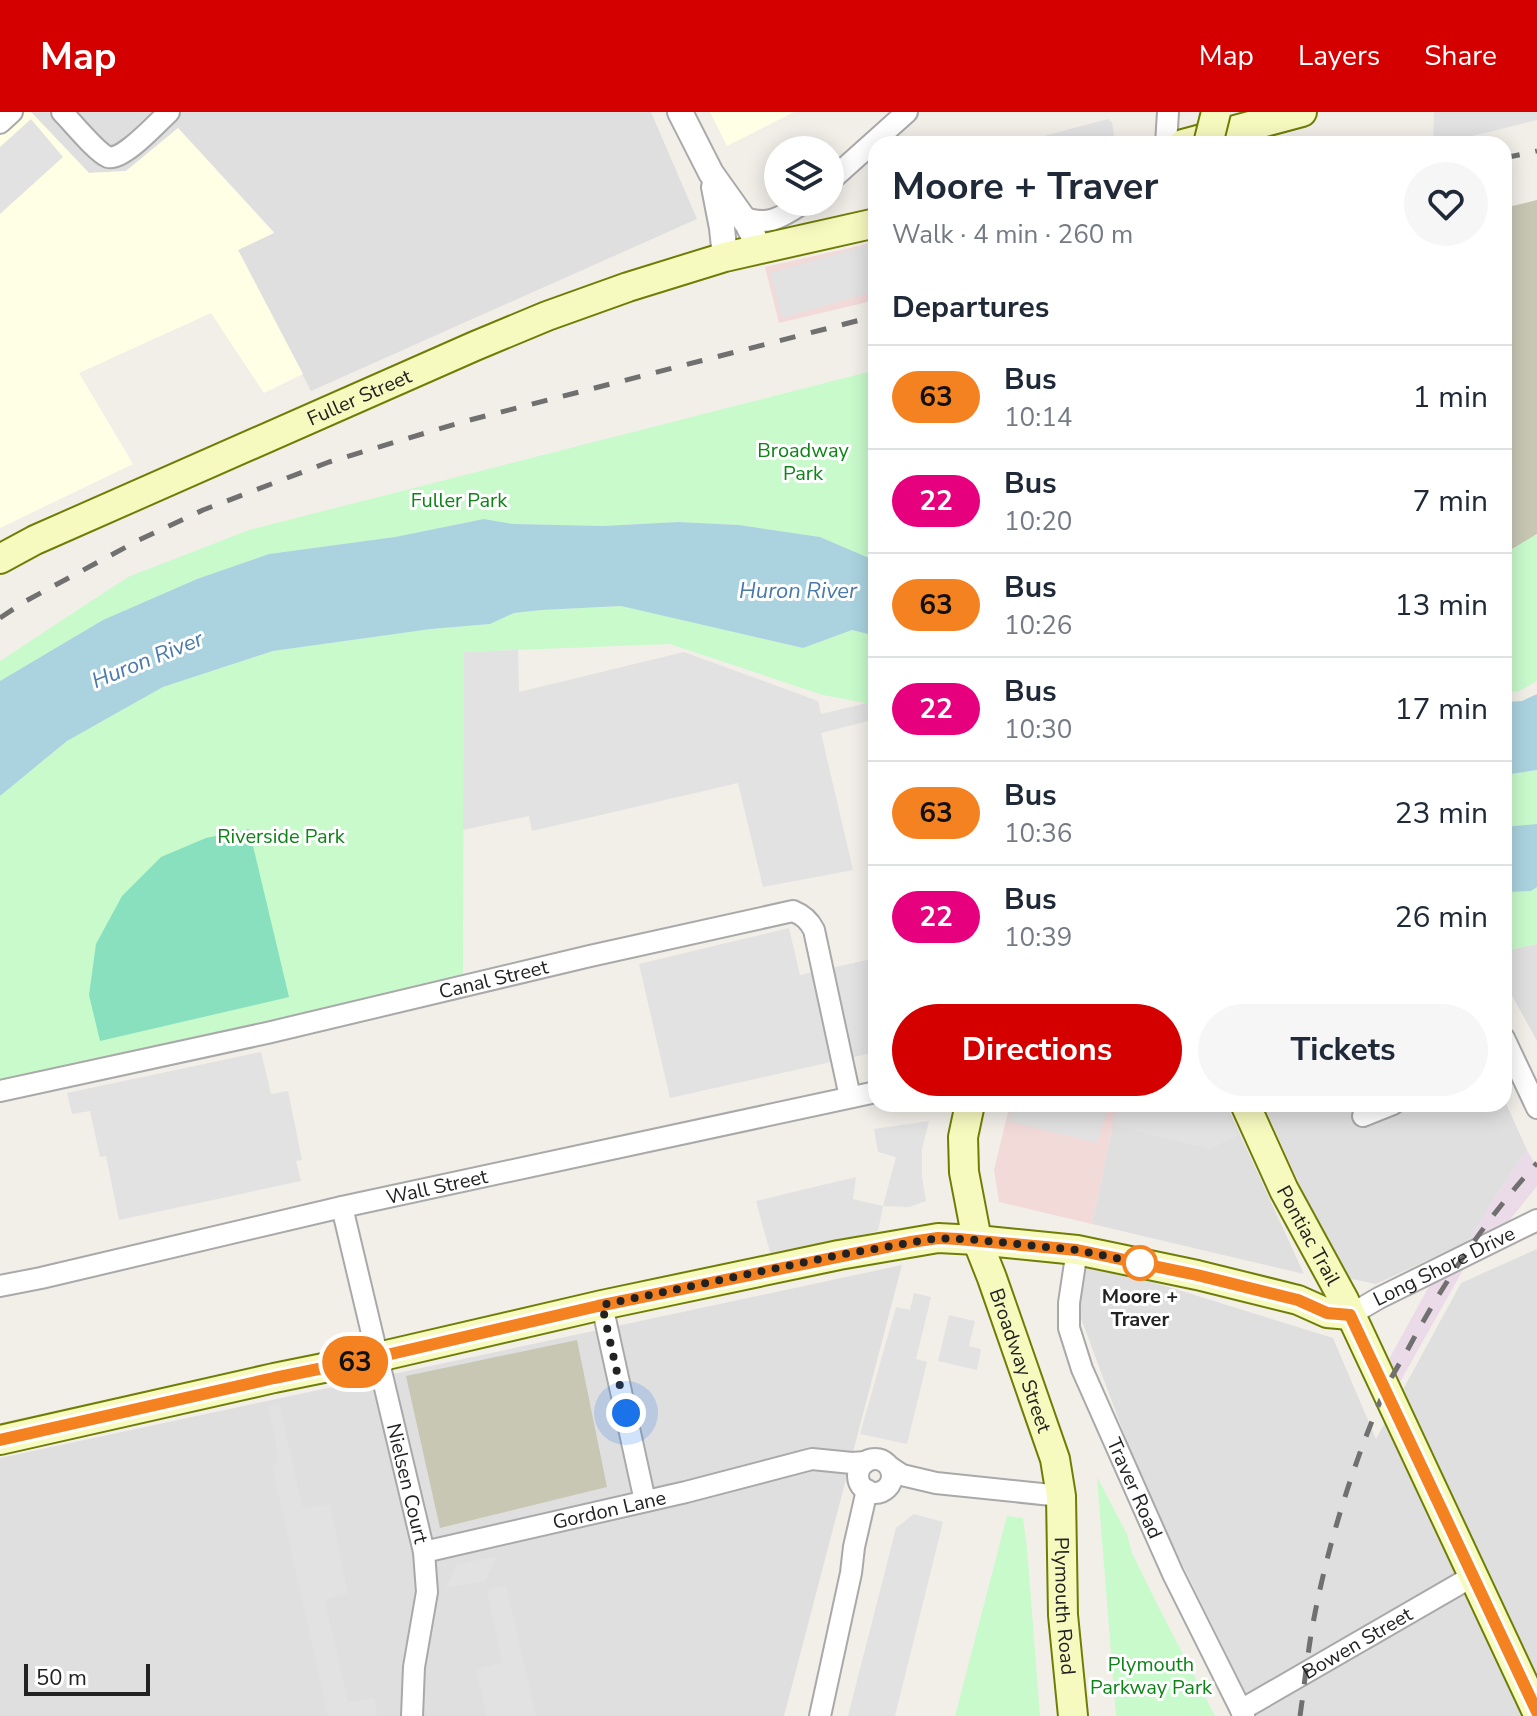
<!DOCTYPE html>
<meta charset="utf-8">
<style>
:root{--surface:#fff;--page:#f6f6f7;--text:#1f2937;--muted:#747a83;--line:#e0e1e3;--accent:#d40000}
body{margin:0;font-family:"Nunito Sans",sans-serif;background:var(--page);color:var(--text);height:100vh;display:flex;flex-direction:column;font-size:30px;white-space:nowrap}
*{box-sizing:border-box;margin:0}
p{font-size:26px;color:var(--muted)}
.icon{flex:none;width:44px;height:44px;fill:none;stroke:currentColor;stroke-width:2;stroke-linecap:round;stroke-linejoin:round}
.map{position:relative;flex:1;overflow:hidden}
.side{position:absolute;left:868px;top:24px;width:644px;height:976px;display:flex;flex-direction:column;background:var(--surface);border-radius:24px;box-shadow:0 4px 20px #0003}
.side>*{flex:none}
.badge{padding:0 16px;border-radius:26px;font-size:28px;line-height:52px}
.tools{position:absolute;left:764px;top:24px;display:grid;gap:16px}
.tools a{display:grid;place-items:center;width:80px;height:80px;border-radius:50%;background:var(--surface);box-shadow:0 4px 20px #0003;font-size:40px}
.scale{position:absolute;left:24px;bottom:20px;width:126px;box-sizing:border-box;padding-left:8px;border:4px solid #222;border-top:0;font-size:22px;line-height:28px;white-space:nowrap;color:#222;-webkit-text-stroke:6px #fff;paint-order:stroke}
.you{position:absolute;width:40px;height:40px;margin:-20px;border:6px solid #fff;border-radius:50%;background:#1a73e8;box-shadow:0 0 0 12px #1a73e833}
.map>.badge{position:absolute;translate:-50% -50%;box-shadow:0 0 0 4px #fff}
h2{padding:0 24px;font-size:30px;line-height:72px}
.round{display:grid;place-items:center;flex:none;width:84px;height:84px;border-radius:42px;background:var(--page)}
.headline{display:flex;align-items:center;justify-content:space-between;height:136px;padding:0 24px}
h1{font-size:38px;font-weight:700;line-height:60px}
.action{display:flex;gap:16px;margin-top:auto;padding:16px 24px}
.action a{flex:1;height:92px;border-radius:48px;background:var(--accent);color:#fff;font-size:32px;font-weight:700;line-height:92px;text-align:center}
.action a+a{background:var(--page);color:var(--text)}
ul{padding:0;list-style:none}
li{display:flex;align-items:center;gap:24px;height:104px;padding:0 24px;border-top:2px solid var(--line)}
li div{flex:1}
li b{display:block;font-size:30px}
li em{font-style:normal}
li .badge{min-width:88px;font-weight:700;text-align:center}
header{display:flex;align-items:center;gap:48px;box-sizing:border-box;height:112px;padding:0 40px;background:var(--accent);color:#fff}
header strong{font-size:38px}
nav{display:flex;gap:44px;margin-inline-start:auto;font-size:28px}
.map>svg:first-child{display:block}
</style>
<header>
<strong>Map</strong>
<nav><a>Map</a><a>Layers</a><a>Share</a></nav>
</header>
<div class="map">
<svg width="1537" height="1604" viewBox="0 0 1537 1604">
<rect width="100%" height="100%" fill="#f2efe9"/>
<path fill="#e0dfdf" d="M31 0H651L697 107 311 279 238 138 274 120 179 17 126 59 89 61Z
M1537 832V929L1504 869V839Z
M1504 987 1527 1038 1467 1130 1376 1172 1342 1165 1263 992H1504Z
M1117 992H1226L1304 1162 1092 1112Z
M1537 1137V1604H1239L1253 1596 1143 1373 1076 1193 1088 1150 1333 1226 1376 1327 1461 1171Z
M902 1153 784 1604H0V1346Z"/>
<path fill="#f2dad9" d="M876 130V188L779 211 765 155Z
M1010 992H1117L1092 1112 999 1090 994 1058Z"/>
<path fill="#ebdbe8" d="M1527 1038 1537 1056V1074L1508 1110 1467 1130Z
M1467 1151 1400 1270 1388 1249 1433 1167Z"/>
<path fill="#ffffe5" d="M0 0H31L89 61 126 59 178 16 274 121 238 138 303 262 264 281 211 201 79 261 133 352 0 416Z
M710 0H794L727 34Z"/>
<path fill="#c7c7b4" d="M1537 88V422L1504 442V96Z
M577 1228 607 1375 440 1416 406 1264Z"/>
<path fill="#c8facc" d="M876 258V449L820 425 739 413 678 410 603 414 513 412 484 407 395 425 269 442 197 467 103 508 0 569V549L128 465 249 418Z
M1537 422V569L1519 579 1504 580V442Z
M622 494 803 536 852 518 876 524V593L823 583 670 532 464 540 463 866 0 969V684L67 629 163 575 273 539 431 517 490 512 514 501 542 498Z
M1537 658V832L1504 839V663Z
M1097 1365 1127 1422 1132 1441 1157 1492 1215 1604H1116Z
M1007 1404 1023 1406 1027 1436 1040 1604H955Z"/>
<path fill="#88e0be" d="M249 717 289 885 100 929 89 883 96 832 122 784 161 745 206 726Z"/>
<path fill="#e2e2e2" d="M1434 0H1537V8L1440 32H1433Z
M31 7 63 45 0 102V35Z
M1108 7 1112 10 1115 30 1109 32H1014Z
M876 131V179L782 206 770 161Z
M518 538 519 580 684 540 818 589 821 602 867 591 872 608 821 621 853 758 763 775 738 671 532 719 529 704 463 718 464 540Z
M789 816 800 863 876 846V940L670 986 639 852Z
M261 940 271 982 288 979 302 1048 296 1049 301 1069 119 1108 106 1044 100 1045 90 999 72 1002 67 981Z
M1012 992H1039L1067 1000 1070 992H1109L1097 1031 1008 1009Z
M1119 992H1224L1238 1023 1210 1037 1114 1014Z
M929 1009 922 1037V1065L926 1089 909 1095 883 1094 878 1119 771 1144 756 1089 856 1065 853 1087 883 1094 896 1045 878 1040 874 1017Z
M914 1181 931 1185 916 1247 927 1250 907 1332 860 1322 896 1195 910 1198Z
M949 1203 975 1209 969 1234 981 1237 977 1258 938 1249Z
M279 1292 303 1396 330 1392 348 1481 325 1488 348 1590 374 1586 377 1604H328L272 1353 279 1350 269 1295Z
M914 1402 943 1410 895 1604H848L896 1416Z
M497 1444 485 1469 446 1476 456 1453Z
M506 1473 536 1604H487L476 1557 502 1550 487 1478Z"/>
<path fill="#aad3df" d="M484 407 513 412 603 414 678 410 739 413 820 425 876 449V524L852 518 803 536 621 494 542 498 514 501 490 512 431 517 273 539 163 575 67 629 0 684V569L103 508 197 467 269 442 395 425Z
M1537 582V658L1504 663V590L1522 589Z
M1537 712V775L1531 779 1504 780V715Z"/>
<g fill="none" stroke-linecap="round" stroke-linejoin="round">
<defs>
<g id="minor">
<path d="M62 0C72 10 97 41 108 45 123 49 158 10 169 0"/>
<path d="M0 11 12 0"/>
<path d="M1166 32 1168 0"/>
<path d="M830 69 907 0"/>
<path d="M740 104C768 116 782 105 805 90"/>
<path d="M1504 926 1537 996"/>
<path id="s1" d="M0 979 267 921 590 844 793 799C803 803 809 808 814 818L850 985"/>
<path d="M1363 1004 1393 992"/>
<path id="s2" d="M342 1095 424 1440 427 1480 414 1555 412 1604"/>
<path id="s3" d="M1077 1138 1069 1191V1216L1082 1257 1173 1462 1244 1604"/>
<path id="s4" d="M0 1174 41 1166 342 1095 876 980"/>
<path d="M602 1193 645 1389"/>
<path id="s5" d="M1350 1203 1379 1186 1537 1108"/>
<circle cx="875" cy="1364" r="17"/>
<path d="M890 1355 902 1363 936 1371 1061 1384"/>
<path id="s6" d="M424 1440 686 1380 812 1347 852 1351 866 1350"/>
<path id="s7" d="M1241 1598 1473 1464"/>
<path d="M820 1604 851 1461 854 1435 867 1378"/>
</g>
<path id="tertiary" d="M680 0 711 61 748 113 760 138
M714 75 722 116 725 145"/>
<g id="secondary">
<path d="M1183 32 1302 0"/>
<path id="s8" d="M0 447 35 428 475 234 547 204 628 175 725 145 876 111"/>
<path id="s9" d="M970 992 963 1025 964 1060 977 1128 992 1166 1055 1347 1061 1384 1063 1503 1073 1604"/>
<path id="s10" d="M1245 992 1284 1078 1344 1188 1537 1600"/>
<path d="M0 1328 274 1266 378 1245 602 1193 839 1143 938 1126 977 1128 1077 1138 1197 1163 1298 1188 1327 1201 1350 1203"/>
</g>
</defs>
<use href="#minor" stroke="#a9a9a9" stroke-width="24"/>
<use href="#tertiary" stroke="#a9a9a9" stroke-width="28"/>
<use href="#secondary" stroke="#707d05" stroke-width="32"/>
<use href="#minor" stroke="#fff" stroke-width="20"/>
<use href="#tertiary" stroke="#fff" stroke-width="24"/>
<use href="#secondary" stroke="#f7fabf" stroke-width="28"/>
<path stroke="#707070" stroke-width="5" stroke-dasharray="16 16" stroke-linecap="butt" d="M1504 46 1537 39
M0 506 24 490 139 428 203 398 329 350 462 310 876 204
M1300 1604C1305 1570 1308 1535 1315 1501 1330 1425 1354 1350 1384 1280 1391 1265 1400 1251 1408 1237 1443 1171 1486 1107 1537 1051"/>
<defs>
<path id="secondary-bridge" d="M1208 32 1216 0"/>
</defs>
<use href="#secondary-bridge" stroke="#707d05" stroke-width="32" stroke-linecap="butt"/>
<use href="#secondary-bridge" stroke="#f7fabf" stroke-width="28"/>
</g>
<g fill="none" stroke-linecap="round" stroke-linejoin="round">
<defs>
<path id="line" d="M0 1328 274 1266 378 1245 598 1194 911 1130 938 1126 958 1127 1077 1138 1197 1163 1298 1188 1327 1201 1350 1203 1537 1600"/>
</defs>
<use href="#line" stroke="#fff" stroke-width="18"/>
<use href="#line" stroke="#f58220" stroke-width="12"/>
<path stroke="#222" stroke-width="8" stroke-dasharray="0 14.4" d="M626 1301 602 1193 839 1143 938 1126 977 1128 1077 1138 1140 1151"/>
</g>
<circle fill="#fff" stroke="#f58220" stroke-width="4" cx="1140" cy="1151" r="16"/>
<g text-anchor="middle" stroke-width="6" stroke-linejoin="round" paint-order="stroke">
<g font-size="20" fill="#222" stroke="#fff">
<text dy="7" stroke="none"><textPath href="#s8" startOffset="394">Fuller Street</textPath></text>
<text dy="7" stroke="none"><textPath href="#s1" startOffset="506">Canal Street</textPath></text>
<text dy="7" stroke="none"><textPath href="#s4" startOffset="448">Wall Street</textPath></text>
<text dy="7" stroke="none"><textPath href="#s10" startOffset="146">Pontiac Trail</textPath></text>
<text dy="7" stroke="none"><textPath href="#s5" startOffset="106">Long Shore Drive</textPath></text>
<text dy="7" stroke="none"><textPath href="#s9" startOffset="266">Broadway Street</textPath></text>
<text dy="7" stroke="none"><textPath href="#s2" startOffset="284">Nielsen Court</textPath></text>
<text dy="7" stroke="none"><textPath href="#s3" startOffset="252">Traver Road</textPath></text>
<text dy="7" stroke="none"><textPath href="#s6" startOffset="190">Gordon Lane</textPath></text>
<text dy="7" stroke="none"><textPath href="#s9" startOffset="518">Plymouth Road</textPath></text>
<text dy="7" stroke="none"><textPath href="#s7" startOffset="134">Bowen Street</textPath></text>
</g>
<g font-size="20" fill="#0c8416" stroke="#fff">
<text x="803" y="345">Broadway<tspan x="803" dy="23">Park</tspan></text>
<text x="459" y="395">Fuller Park</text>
<text x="281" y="731">Riverside Park</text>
<text x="1151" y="1559">Plymouth<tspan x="1151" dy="23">Parkway Park</tspan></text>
</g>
<g font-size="20" font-weight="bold" fill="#222" stroke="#fff">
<text x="1140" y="1191">Moore +<tspan x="1140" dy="23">Traver</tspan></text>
</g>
<g font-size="22" font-style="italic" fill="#4a7aab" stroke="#fff">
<text x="798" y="486">Huron River</text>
<text transform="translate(147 547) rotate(-22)" y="8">Huron River</text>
</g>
</g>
</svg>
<div class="tools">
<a><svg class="icon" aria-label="layers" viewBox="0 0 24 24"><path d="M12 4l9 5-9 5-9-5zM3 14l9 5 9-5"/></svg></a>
</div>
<div class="scale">50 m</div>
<div class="you" style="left:626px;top:1301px"></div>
<b class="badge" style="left:355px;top:1250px;background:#f58220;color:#111">63</b>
<section class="side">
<div class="headline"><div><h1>Moore + Traver</h1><p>Walk · 4 min · 260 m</p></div><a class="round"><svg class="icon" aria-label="heart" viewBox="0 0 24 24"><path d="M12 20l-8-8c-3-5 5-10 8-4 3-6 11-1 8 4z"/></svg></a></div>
<h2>Departures</h2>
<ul>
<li><span class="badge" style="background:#f58220;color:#111">63</span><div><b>Bus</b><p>10:14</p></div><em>1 min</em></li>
<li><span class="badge" style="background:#e6007e;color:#fff">22</span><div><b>Bus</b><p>10:20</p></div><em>7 min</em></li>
<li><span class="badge" style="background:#f58220;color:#111">63</span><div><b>Bus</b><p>10:26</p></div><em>13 min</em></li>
<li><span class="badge" style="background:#e6007e;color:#fff">22</span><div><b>Bus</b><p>10:30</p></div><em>17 min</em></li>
<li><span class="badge" style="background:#f58220;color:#111">63</span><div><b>Bus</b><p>10:36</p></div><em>23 min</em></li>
<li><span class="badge" style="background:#e6007e;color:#fff">22</span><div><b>Bus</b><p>10:39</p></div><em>26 min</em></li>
</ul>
<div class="action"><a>Directions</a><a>Tickets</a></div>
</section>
</div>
